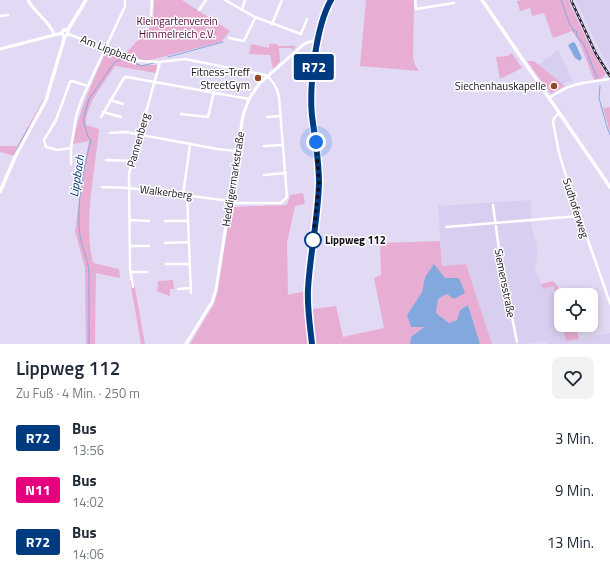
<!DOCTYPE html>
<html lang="de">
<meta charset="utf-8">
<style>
:root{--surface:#fff;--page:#f2f2f3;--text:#1f2937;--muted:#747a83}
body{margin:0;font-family:"Titillium Web",sans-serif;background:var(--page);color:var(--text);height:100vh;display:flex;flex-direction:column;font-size:15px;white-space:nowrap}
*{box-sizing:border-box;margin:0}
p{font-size:13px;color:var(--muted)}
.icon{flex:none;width:22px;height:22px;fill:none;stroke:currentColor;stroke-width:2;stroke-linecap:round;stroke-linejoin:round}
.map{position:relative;height:344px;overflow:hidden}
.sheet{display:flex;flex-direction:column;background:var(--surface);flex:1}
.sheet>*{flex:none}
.badge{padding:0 8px;border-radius:3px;font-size:14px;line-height:26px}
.tools{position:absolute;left:554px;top:288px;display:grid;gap:8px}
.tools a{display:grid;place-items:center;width:44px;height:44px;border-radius:8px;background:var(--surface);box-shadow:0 2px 10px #0003;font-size:20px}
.you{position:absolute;width:20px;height:20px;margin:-10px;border:3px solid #fff;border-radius:50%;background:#1a73e8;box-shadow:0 0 0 6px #1a73e833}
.map>.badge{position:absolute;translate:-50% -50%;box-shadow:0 0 0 2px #fff}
.round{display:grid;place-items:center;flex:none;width:42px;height:42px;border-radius:8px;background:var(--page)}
.head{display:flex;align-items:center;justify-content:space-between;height:68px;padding:0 16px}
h1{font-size:19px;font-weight:600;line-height:30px}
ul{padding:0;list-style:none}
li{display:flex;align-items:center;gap:12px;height:52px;padding:0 16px}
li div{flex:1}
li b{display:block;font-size:15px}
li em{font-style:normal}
li .badge{min-width:44px;font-weight:700;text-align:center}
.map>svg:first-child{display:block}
</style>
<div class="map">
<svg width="610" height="344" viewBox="0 0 610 344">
<rect width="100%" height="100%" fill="#e2daf4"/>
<path fill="#d8cef0" d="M568 0H573L593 43 610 73V79L592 51Z
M576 0H610V69L595 41Z
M558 50 573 81 562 84 538 65Z
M531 200V224L538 251 535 269 543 288 554 286 561 325 566 341 610 333V344H547V341L520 344H492L466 264 442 266 438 206Z"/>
<path fill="#e8add2" d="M154 0H182L230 31 221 42 150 60H144L125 54 153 24Z
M366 0H414L413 58 415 65 419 71 360 66Z
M523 0H568L592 51 606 74 600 80H594L579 41 572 31 553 38 544 13 532 16 530 8 520 11 517 1Z
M251 44 269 48V44H277L278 46H296L293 51 292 48H279L280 62 273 69 270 55 249 54Z
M106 51 141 65H157L156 73 115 66C104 83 85 105 86 125L99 129C95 172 83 222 93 263L119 269 120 278 96 273 95 344H86L85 268 75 231 83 172 89 141 73 144C79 109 92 84 106 51Z
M512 53 522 68 500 79 496 57 507 56Z
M527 61H534L565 86 551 94Z
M46 95H47L15 156 0 152V146H17Z
M610 107V132L603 108Z
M303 193 305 204 295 206 287 243 288 295 306 291 310 344H190L214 304 217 294 231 207 287 205 290 195Z
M440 241 442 266 466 264 492 344H480L468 305 460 310 457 320 449 323 436 313 438 299 447 294 445 278 425 277 422 292 407 315 425 327 412 337 410 344H316L313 309 336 306 343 337 384 328 374 278 381 275 380 243Z
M173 280 174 289H170V296L157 291 158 281Z
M130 281 133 282 135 288 145 344H141Z
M553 281 565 295H561V319L554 286 543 289 541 284Z
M562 325H575L579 339 566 341Z"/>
<path fill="#82a8de" d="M573 42 575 43 582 58 580 61 575 58 568 45Z
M434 264 445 278H459L465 293 454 299 447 294 438 299 436 313 449 323 457 320 460 310 468 305 480 344H410L411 337 424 327H411L407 315 422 292 425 277Z"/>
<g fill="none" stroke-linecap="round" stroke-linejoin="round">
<path stroke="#82a8de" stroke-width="1" d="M561 0 570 25 573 28V31H577L576 35 584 45 597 78
M168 57 223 42
M600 86 599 98 606 123
M606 124 610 135
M15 153 29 127
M89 344V272C88 259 82 248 80 236 76 203 83 171 91 140L88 137 83 120 89 99 114 63 124 58 141 66 154 63"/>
<path stroke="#fff" stroke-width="2.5" d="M225 0 255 17 301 34 307 19
M415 0 416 9 454 3
M199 10 206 0
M242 10 245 0
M0 16 8 15
M151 17 152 0
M272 24 282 0
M68 34 139 61 160 62 185 59 265 75C273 80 277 87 279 97L287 197 281 203H229
M229 38 244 41 255 18
M88 86 72 81 70 82 56 120 44 140 46 147 57 150 71 148 76 117 81 101 125 6V0
M549 98C572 82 583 83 609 79
M110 100 123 104
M103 112 121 117
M559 113 554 118 553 122 559 153 570 189 610 303
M181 114 208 117 214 92
M101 117 124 78 127 77 249 99
M267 117 281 116
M110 133 126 132 217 149 237 151
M264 146 283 145
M71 148V164
M106 160 132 161
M264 175 286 173
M102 187 129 188 230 201
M183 195 190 145
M187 195 191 293
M493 205 500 257 517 342
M129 220 149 221
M165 221H188
M446 227 579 216
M165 243 189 242
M130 246H149
M166 264H190
M130 272H147
M133 287 130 269 129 174 160 62
M178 289 191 288"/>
<path stroke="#fff" stroke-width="3" d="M28 0C35 13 49 21 54 34
M0 49 62 33
M186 344 212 302 216 290 243 115 249 99 259 84 304 44 312 41H318
M312 344C310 326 307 307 308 289 309 257 317 225 318 192 319 166 315 142 312 116 309 86 316 26 331 0"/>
<path stroke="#fff" stroke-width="3.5" d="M482 0 610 187
M62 33a3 3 0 1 1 6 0a3 3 0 1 1-6 0Z
M67 31 86 0
M0 192 16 155 46 100 65 36"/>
<defs>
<path id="rail" d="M571 0 596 54 610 76"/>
</defs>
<use href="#rail" stroke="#292631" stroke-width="2.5"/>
<use href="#rail" stroke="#fff" stroke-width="1" stroke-dasharray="3" stroke-linecap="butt"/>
</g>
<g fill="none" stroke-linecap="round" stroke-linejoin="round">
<defs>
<path id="line" d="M312 344C310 326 307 307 308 289 310 254 318 219 319 183 319 160 315 139 312 116 309 86 316 26 331 0"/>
</defs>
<use href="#line" stroke="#fff" stroke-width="9"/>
<use href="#line" stroke="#003b80" stroke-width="6"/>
<path stroke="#14111a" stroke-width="4" stroke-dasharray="0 7.2" d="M313 240 319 182 316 142"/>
</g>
<g fill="#914827" stroke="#fff" stroke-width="1.5">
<circle cx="258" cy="78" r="4"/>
<circle cx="554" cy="86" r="4"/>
</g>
<circle fill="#fff" stroke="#003b80" stroke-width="2" cx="313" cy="240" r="8"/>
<g text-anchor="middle" stroke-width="3" stroke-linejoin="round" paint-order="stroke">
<g font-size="11" fill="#50053d" stroke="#fff">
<text x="177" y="25">Kleingartenverein<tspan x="177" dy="13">Himmelreich e.V.</tspan></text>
</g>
<g font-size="11" fill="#14111a" stroke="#fff">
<text transform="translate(109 49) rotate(21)" y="4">Am Lippbach</text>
<text transform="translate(138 140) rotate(-74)" y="4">Pannenberg</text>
<text transform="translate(233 179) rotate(-81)" y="4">Heddigermarkstraße</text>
<text transform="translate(166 192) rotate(7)" y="4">Walkerberg</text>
<text transform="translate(576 208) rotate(72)" y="4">Sudhoferweg</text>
<text transform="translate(505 283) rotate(79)" y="4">Siemensstraße</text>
</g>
<g font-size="11" fill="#14111a" stroke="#fff" text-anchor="end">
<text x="250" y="76">Fitness-Treff<tspan x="250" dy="13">StreetGym</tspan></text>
<text x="546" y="90">Siechenhauskapelle</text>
</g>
<g font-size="11" font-weight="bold" fill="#14111a" stroke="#fff" text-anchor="start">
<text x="325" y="244">Lippweg 112</text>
</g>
<g font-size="12" font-style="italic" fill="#0c3d7d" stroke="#fff">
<text transform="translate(77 176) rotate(-81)" y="4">Lippbach</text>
</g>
</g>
</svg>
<div class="tools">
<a><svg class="icon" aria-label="locate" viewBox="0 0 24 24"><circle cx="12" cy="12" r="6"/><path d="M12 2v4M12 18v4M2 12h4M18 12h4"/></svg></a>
</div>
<div class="you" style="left:316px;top:142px"></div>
<b class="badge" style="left:314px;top:67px;background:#003b80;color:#fff">R72</b>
</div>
<section class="sheet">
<div class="head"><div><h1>Lippweg 112</h1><p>Zu Fuß · 4 Min. · 250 m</p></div><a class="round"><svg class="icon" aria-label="heart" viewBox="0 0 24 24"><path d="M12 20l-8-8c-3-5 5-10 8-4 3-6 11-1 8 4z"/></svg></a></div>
<ul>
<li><span class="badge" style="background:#003b80;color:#fff">R72</span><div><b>Bus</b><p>13:56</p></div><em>3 Min.</em></li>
<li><span class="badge" style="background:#e6007e;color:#fff">N11</span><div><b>Bus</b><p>14:02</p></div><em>9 Min.</em></li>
<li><span class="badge" style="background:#003b80;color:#fff">R72</span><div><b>Bus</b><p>14:06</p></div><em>13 Min.</em></li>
</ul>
</section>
